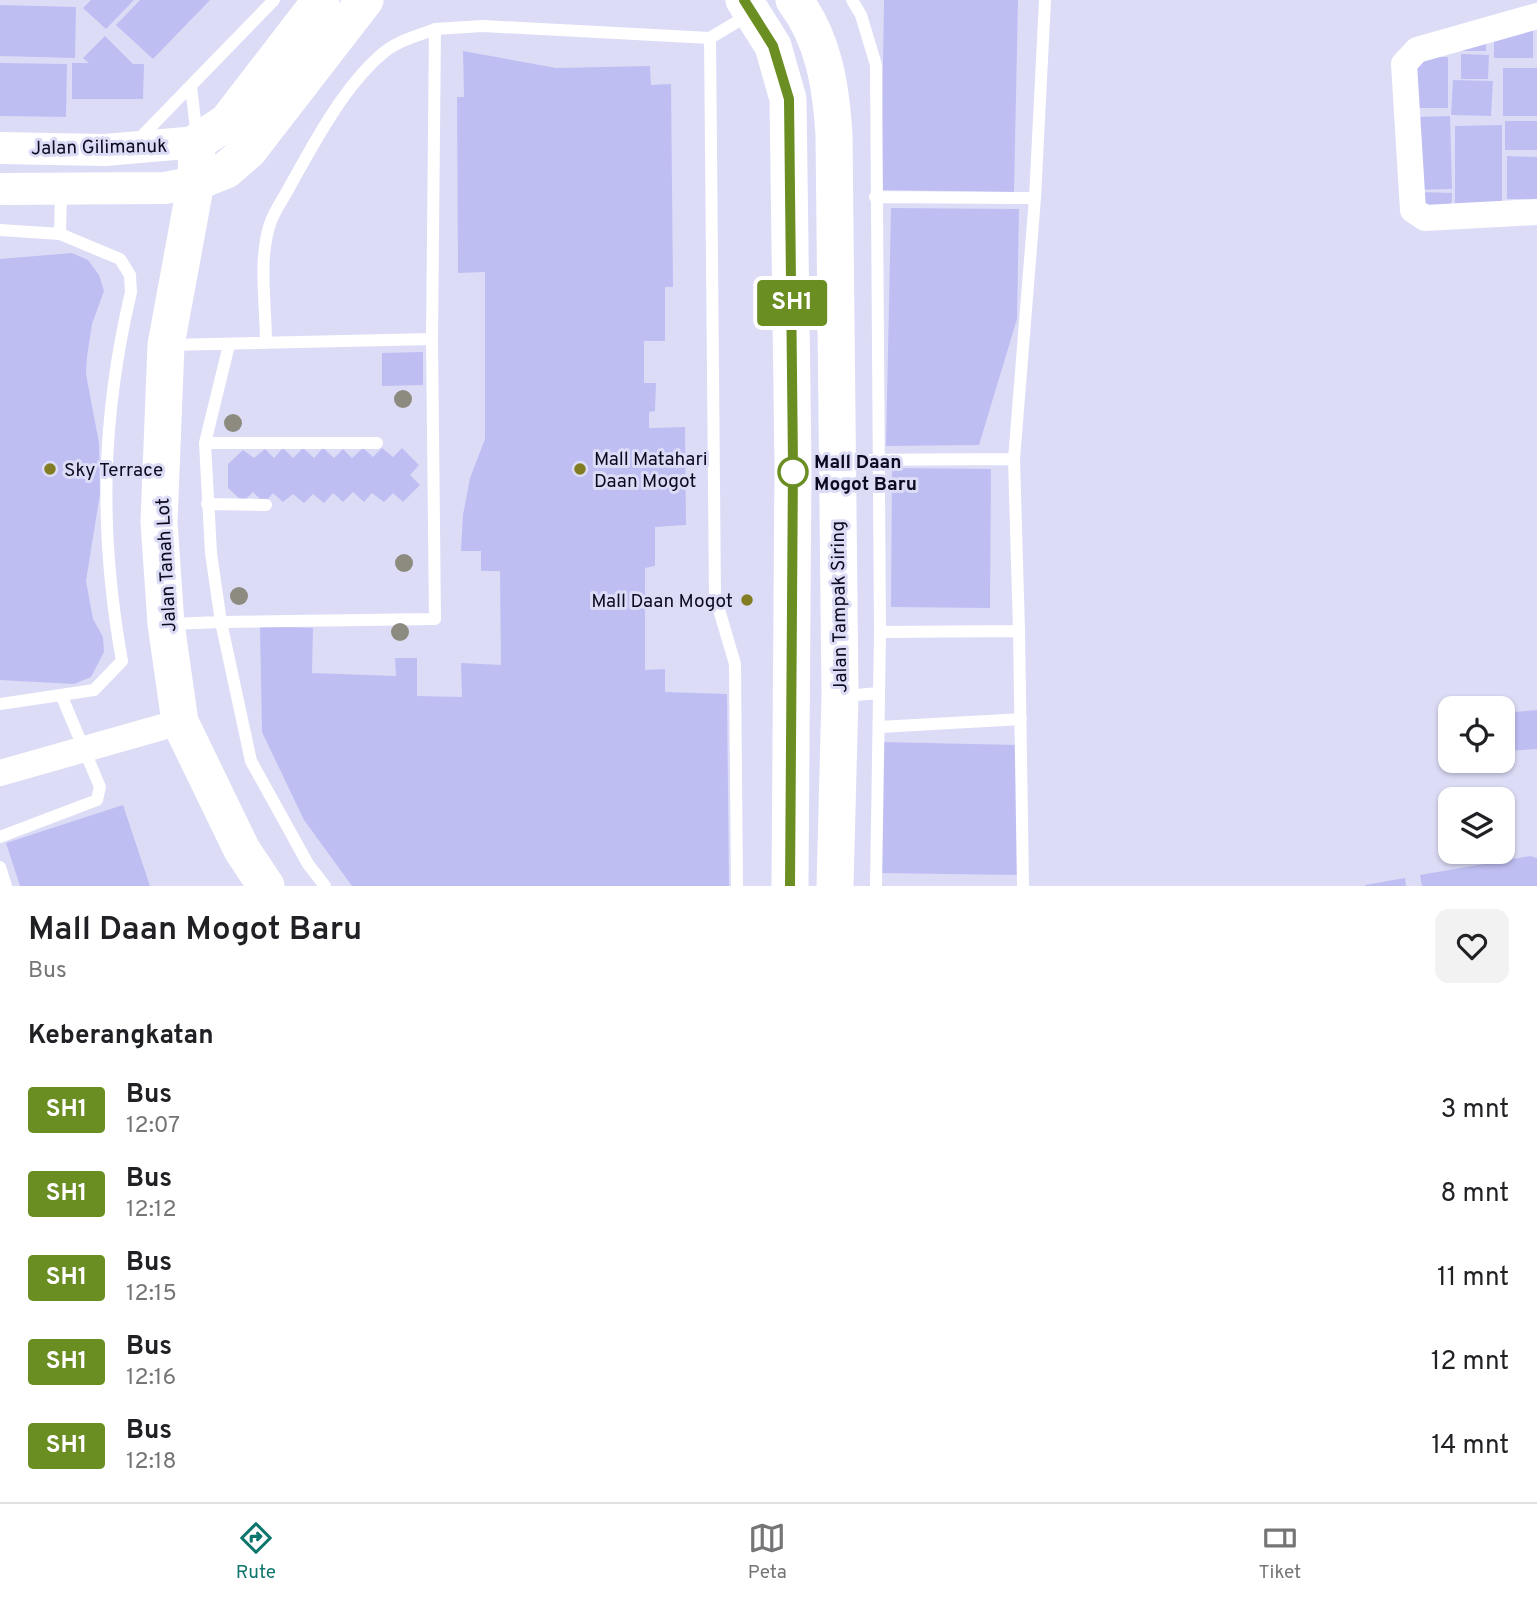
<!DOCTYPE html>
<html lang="id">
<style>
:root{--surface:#fff;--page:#f2f2f2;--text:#202124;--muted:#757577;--line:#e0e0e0;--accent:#0f766e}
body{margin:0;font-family:Overpass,sans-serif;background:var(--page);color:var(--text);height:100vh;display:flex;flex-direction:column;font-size:26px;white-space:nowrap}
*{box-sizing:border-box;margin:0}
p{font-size:23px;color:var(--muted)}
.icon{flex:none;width:38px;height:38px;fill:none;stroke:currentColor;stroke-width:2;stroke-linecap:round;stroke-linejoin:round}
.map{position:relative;height:886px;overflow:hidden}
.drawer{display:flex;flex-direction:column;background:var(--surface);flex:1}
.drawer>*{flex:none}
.badge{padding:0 14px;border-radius:5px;font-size:24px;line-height:46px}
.fabs{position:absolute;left:1438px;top:696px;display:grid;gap:14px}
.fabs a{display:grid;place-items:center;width:77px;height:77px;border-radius:14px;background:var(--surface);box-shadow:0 2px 5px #0004;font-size:35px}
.map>.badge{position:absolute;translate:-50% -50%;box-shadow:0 0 0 4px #fff}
h2{padding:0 28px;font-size:26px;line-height:63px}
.round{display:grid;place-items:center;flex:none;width:74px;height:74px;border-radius:14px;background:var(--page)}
.head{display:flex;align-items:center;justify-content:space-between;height:119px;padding:0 28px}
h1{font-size:33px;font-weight:600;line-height:52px}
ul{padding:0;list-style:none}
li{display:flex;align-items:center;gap:21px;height:84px;padding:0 28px}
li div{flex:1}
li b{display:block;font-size:26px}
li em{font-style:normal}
li .badge{min-width:77px;font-weight:700;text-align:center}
.dock{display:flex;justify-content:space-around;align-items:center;height:98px;border-top:2px solid var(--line);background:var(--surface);font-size:19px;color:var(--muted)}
.dock a{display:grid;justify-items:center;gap:4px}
.dock .active{color:var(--accent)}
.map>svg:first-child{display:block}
</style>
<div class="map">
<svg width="1537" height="886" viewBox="0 0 1537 886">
<rect width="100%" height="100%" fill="#dcdcf7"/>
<path fill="#bfbef3" d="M91 0H134L106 29 83 8Z
M140 0H210L153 59 116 25Z
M884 0H1018L1014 192 881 190Z
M0 5 76 7 75 58 0 56Z
M1494 30H1533V58H1494Z
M105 36 133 64H144L143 99H72V63H89L83 58Z
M1486 40V51H1458Z
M463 51 556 68 650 66 651 85 671 84 673 287H665V341H644V383H656L655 411 649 412V428L685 427 686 525 655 527V566L645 568V670L665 669V692L727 694 729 886H352L304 820 262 732 260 626 313 628 312 673 396 676 395 658H417V696L462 697 461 663 501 665 500 571H481V551H461L463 515 470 478 485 439V272L458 273 457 97H464Z
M1461 54 1489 55 1488 79H1461Z
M1412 57H1448V108H1412Z
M0 63 67 64 66 117 0 116Z
M1503 68H1537V116H1503Z
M1453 80 1493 81 1491 116 1451 115Z
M1450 116 1452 189 1416 190 1415 117Z
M1505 121H1537V150H1505Z
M1502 125V206H1455V126Z
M1507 156 1537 157V199H1507Z
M1422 192 1452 193 1451 211 1422 209Z
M891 208 1019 209 1017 319 979 445 886 446Z
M72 253 88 260 99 275 104 291 92 324 87 357 86 374 99 443 100 494 86 581 93 619 103 637 104 652 91 677 74 684 0 680V259Z
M423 352V385L382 386V353Z
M283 448 293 458 303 448 314 458 323 448 334 458 343 449 352 458 363 448 373 457 382 448 393 457 402 448 419 465 410 475 420 485 403 502 393 493 384 502 372 493 364 502 353 492 343 502 333 493 324 503 313 494 304 503 293 494 283 502 273 493 264 503 253 492 243 502 228 488V464L243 450 254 458 265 449 274 458Z
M892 468 991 469 990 608 891 607Z
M1537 710V749L1503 751V713Z
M881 742 1020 745 1017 875 879 873Z
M123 805 150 886H20L6 843Z
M1530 856 1537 858V886H1422L1420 875Z
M1405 878 1406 886H1365V885Z"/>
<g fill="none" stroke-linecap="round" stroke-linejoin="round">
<path stroke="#fff" stroke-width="12" d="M852 0 861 15 876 65 880 632 876 886
M710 38 715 596 735 664 737 886
M191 86 197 138
M138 140 274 0
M875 197 1035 198 1045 0
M0 230 60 234 120 259 130 275 131 292C101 419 99 533 122 661L94 690 0 704
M60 234 61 190
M266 343C266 305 258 260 270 224 274 211 284 198 290 186 314 143 344 86 382 54 396 41 418 36 435 29
M168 345 432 339 435 29 483 26 710 38 750 14
M229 345 205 443H377
M840 460 1014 459
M207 504 266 505
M170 624 221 622 211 553 205 443
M1019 631 1023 886
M880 632 1019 631 1014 459 1035 198
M844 696 879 693
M879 727 1021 719
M0 837 97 800 100 787 62 697
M0 867 6 886
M325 886 308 864 251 761 221 622 435 619 432 339"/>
<path stroke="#fff" stroke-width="26" d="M1537 16 1417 50 1404 64 1413 210 1425 218 1537 212
M0 773 180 722"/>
<path stroke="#fff" stroke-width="32" d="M0 148 105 150 197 142
M0 189 165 188 196 182"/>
<path stroke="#fff" stroke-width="37" d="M744 0 773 46 788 99 793 465 790 886
M794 0C824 39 831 87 834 135L840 696 835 886
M196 182 226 170 249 150 365 0
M266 886 242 850 180 722 166 624 159 522 166 345 196 182 197 142 227 122 321 0"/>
</g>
<g fill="#8d8b80">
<circle cx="403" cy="399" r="9"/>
<circle cx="233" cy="423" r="9"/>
<circle cx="404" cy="563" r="9"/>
<circle cx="239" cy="596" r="9"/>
<circle cx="400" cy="632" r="9"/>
</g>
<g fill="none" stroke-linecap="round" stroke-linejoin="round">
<defs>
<path id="line" d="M744 0 773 46 789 99 793 465 790 886"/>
</defs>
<use href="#line" stroke="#fff" stroke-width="16"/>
<use href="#line" stroke="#6b8e23" stroke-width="10"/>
</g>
<g fill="#827d23" stroke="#dcdcf7" stroke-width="2.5">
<circle cx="50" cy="469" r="7"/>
<circle cx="580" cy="469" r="7"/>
<circle cx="747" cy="600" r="7"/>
</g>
<circle fill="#fff" stroke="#6b8e23" stroke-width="3.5" cx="793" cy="472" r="14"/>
<g text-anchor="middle" stroke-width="6" stroke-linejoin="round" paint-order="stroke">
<g font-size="19" fill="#0c0a20" stroke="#dcdcf7">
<text transform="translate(99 146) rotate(-1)" y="7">Jalan Gilimanuk</text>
<text transform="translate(165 565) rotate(-93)" y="7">Jalan Tanah Lot</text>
<text transform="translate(838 607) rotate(-91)" y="7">Jalan Tampak Siring</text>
</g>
<g font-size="19" fill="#0c0a20" stroke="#dcdcf7" text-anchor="start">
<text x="594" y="465">Mall Matahari<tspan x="594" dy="22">Daan Mogot</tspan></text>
<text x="64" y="476">Sky Terrace</text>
<text x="733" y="607" text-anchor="end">Mall Daan Mogot</text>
</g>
<g font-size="19" font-weight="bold" fill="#0c0a20" stroke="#dcdcf7" text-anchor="start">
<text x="814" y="468">Mall Daan<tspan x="814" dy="22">Mogot Baru</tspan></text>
</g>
</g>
</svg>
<div class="fabs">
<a><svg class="icon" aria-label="locate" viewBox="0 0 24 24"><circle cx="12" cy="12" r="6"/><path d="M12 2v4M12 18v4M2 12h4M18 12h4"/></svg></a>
<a><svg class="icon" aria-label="layers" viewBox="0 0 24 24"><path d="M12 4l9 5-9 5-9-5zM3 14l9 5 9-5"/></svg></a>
</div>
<b class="badge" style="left:792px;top:303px;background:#6b8e23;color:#fff">SH1</b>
</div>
<section class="drawer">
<div class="head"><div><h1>Mall Daan Mogot Baru</h1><p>Bus</p></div><a class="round"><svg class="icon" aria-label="heart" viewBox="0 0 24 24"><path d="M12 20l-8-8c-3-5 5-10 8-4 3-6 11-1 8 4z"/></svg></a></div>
<h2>Keberangkatan</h2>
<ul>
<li><span class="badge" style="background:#6b8e23;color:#fff">SH1</span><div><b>Bus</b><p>12:07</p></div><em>3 mnt</em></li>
<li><span class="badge" style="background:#6b8e23;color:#fff">SH1</span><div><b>Bus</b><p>12:12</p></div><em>8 mnt</em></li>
<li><span class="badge" style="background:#6b8e23;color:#fff">SH1</span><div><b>Bus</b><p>12:15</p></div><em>11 mnt</em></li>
<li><span class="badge" style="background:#6b8e23;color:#fff">SH1</span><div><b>Bus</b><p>12:16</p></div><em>12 mnt</em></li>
<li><span class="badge" style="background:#6b8e23;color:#fff">SH1</span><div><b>Bus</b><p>12:18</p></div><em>14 mnt</em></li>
</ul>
</section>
<nav class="dock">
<a class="active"><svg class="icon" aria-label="directions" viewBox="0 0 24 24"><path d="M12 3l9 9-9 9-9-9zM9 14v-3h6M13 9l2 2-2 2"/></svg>Rute</a>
<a><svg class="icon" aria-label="map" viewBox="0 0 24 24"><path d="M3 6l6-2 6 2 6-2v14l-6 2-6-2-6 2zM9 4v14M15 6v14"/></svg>Peta</a>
<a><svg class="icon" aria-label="tickets" viewBox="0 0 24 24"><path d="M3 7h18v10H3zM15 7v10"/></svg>Tiket</a>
</nav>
